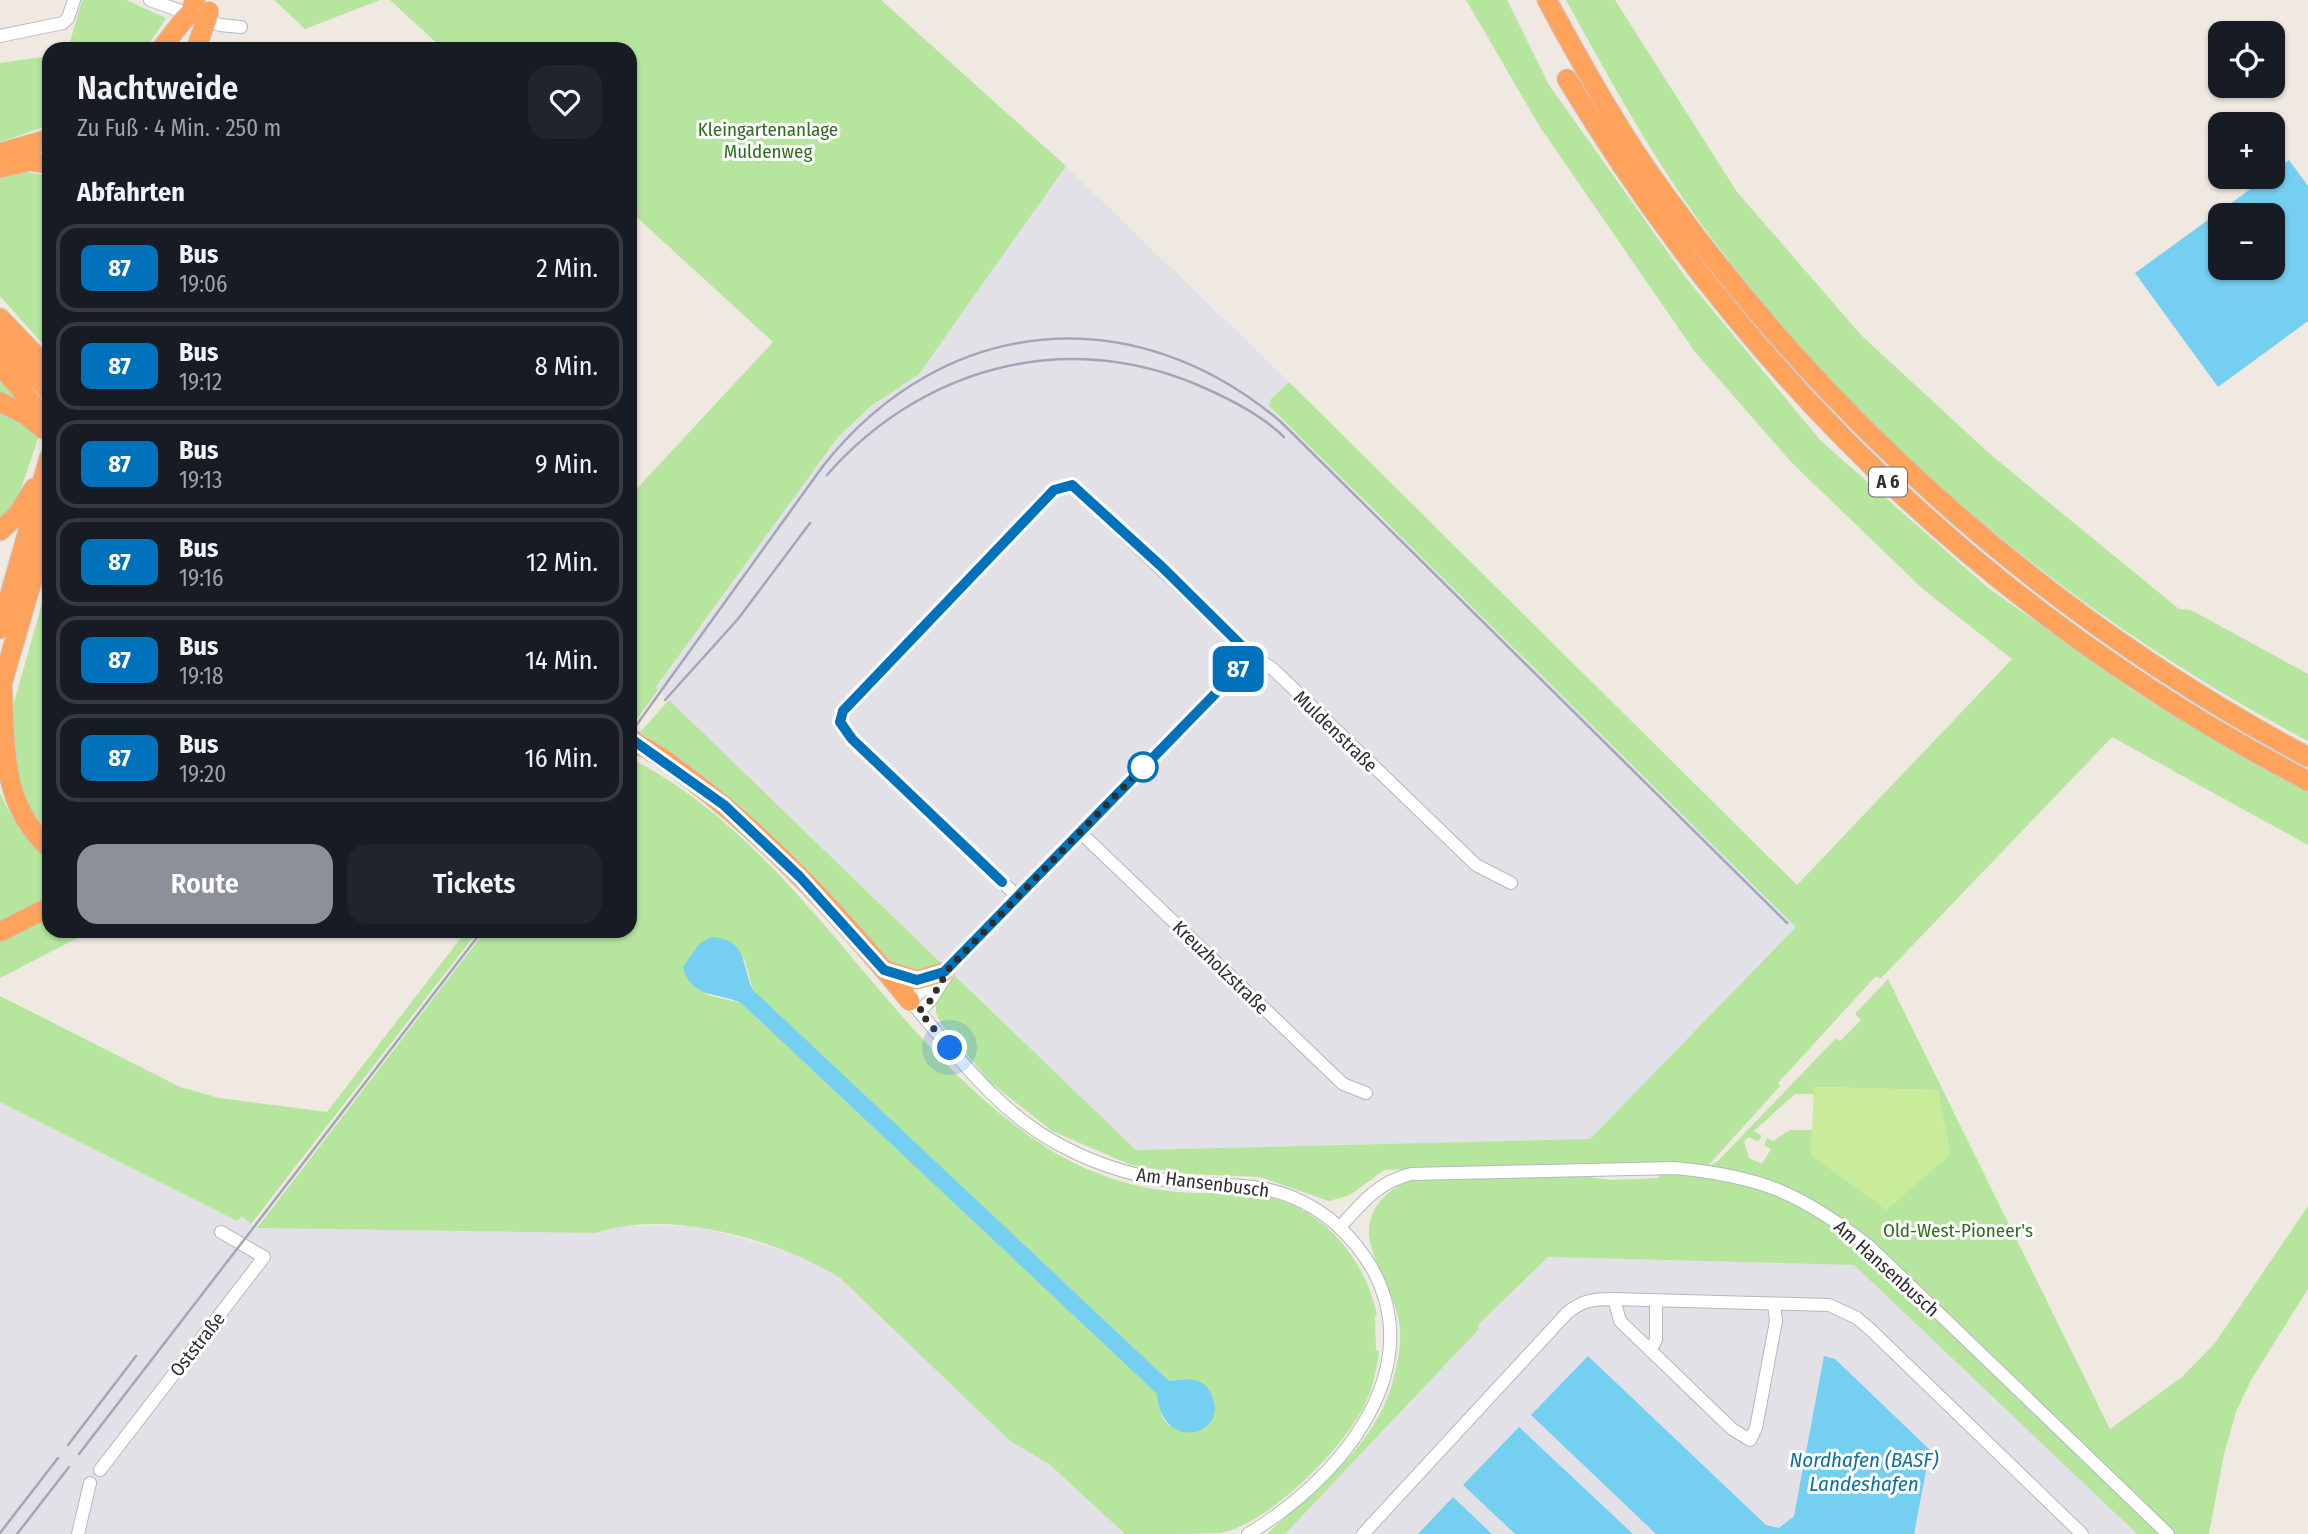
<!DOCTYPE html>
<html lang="de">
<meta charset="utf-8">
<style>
:root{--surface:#171b24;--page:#20242c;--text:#f1f3f6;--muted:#9ea1a6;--line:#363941;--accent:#8c9099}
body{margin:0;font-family:"Fira Sans Condensed",sans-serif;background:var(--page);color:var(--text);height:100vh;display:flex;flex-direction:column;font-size:26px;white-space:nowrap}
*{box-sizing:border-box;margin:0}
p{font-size:23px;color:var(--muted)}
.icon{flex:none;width:38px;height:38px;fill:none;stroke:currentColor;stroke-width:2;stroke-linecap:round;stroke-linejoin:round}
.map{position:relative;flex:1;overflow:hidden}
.drawer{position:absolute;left:42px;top:42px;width:595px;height:896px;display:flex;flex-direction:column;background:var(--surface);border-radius:21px;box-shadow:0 2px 5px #0004}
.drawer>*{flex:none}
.badge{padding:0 14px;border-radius:10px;font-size:24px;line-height:46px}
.controls{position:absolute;left:2208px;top:21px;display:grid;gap:14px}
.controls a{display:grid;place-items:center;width:77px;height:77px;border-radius:14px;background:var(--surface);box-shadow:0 2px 5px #0004;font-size:35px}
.you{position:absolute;width:35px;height:35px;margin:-18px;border:5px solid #fff;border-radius:50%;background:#1a73e8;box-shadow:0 0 0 10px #1a73e833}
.map>.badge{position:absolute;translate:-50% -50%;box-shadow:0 0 0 4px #fff}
h2{padding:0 35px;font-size:26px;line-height:63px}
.round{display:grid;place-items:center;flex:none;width:74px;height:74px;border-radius:21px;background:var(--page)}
.overview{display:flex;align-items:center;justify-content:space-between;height:119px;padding:0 35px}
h1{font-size:33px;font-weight:600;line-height:52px}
.button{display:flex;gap:14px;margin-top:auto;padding:14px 35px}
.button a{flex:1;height:80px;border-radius:21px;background:var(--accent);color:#fff;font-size:28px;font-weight:600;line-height:80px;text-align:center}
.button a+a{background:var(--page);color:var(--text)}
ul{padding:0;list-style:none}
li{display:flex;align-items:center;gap:21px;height:88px;margin:0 14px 10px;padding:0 21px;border:4px solid var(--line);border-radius:21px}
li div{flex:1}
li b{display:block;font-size:26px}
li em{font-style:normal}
li .badge{min-width:77px;font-weight:700;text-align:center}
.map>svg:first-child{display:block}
</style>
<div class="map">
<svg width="2308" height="1534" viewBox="0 0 2308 1534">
<rect width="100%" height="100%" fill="#efe9e1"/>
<path fill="#e3e1e8" d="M1066 166 1289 382 1271 399 1269 407 1797 927 1591 1139 1136 1150 656 688 838 437 871 406 919 374Z
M0 1102 237 1221 241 1216 257 1228 596 1233 616 1226H686L709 1229 811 1259 840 1278 1010 1441 1049 1464 1125 1534H0Z
M1548 1257 1854 1265 2137 1534H1285L1479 1329 1478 1325Z"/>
<path fill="#b6e59e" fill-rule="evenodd" d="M82 0H126L166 18 146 49H68Z
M274 0H380L305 29Z
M390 0H881L1066 166 919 374 871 406 838 437 656 687 658 690 630 729V496L773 342 630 211V49H443Z
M1466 0H1507L1549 85 1686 278 1820 440 1987 587 2141 696 2308 791V845L2112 737 1886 973 1880 979 1876 976 1778 1083 1780 1086 1708 1166 1718 1161 1836 1038 1840 1041 1861 1020 1855 1014 1888 979 2110 1429 2182 1377 2215 1343 2308 1206V1289L2251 1380 2236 1412 2224 1454 2209 1534H2137L1854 1265 1548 1257 1478 1325 1479 1329 1285 1534H1267C1313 1491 1374 1448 1392 1384 1397 1365 1403 1340 1399 1322 1394 1293 1376 1269 1370 1242 1363 1209 1391 1183 1421 1178L1574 1175 1611 1180 1659 1178 1660 1166 1602 1163 1384 1170 1350 1195 1329 1201 1260 1177 1188 1174 1131 1165 1052 1131 990 1082 942 1025 936 1013V1001L954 975 1136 1150 1590 1139 1796 927 1269 406 1271 399 1289 382 1797 885 2012 659 1924 590 1792 463 1695 352 1540 127ZM1814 1087 1938 1090 1950 1154 1811 1155 1812 1130H1790L1773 1141 1767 1138 1764 1145 1771 1149 1762 1164 1749 1158 1744 1142 1748 1137 1758 1141 1762 1136 1754 1131 1795 1094H1814Z
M1566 0H1615L1737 192 1862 336 1991 455 2179 609 2191 610 2308 674V741C2075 618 1861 442 1705 229 1652 157 1609 78 1566 0Z
M49 56V125L0 142V63Z
M22 171 49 176V351L0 296V179Z
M0 373 26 402 39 436 18 497 0 523Z
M49 579V837L23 804 11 733 13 706Z
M669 700 941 963 931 972 897 969 660 747 640 732Z
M630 758C806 848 886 1046 1049 1149 1086 1173 1136 1189 1179 1192 1200 1194 1222 1192 1243 1193 1312 1197 1363 1249 1377 1315L1375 1316 1376 1350 1379 1351C1376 1373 1372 1393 1361 1412 1336 1455 1270 1522 1221 1533 1192 1534 1155 1534 1125 1534L1049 1464 1010 1441 840 1278C779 1239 666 1208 596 1233L257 1228 485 931H630ZM744 958 753 990 799 1034 1169 1381 1182 1379 1169 1426 1162 1417 1157 1394 741 1003 707 995Z
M0 793C12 819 25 842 49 858V897L0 923Z
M49 916V931H91L0 978V940Z
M466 931H478L251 1224 242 1216 237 1221 0 1102V996L180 1087 219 1098 327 1112Z"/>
<path fill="#c9ec9a" d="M1814 1087 1938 1090 1950 1155 1886 1210 1811 1155Z"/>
<path fill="#75cff0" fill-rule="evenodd" d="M2289 160 2308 186V321L2218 387 2135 273 2267 177H2273V172ZM2273 215V268H2221V215Z
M711 937C748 939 741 965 753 990L1169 1381C1183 1379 1200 1376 1209 1390 1236 1433 1162 1457 1157 1394L741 1003C717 992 690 998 683 967L699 944Z
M1588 1356 1766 1525 1779 1528 1794 1516 1824 1356 1835 1359 1930 1450 1914 1534H1656L1531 1415Z
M1519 1427 1633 1534H1515L1463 1485Z
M1453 1497 1492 1534H1418Z"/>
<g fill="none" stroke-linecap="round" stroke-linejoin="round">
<defs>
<path id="minor" d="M150 0 220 25 241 27
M0 36 63 23 68 18 74 0
M1081 833 1343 1084 1366 1093
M1018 897 852 739 840 722 843 711 1054 490 1072 485 1252 655 1273 669 1476 865 1511 883
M919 1011 930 1001 948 973
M1340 1227C1362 1203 1378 1182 1411 1174L1674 1168C1761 1176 1801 1193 1870 1247L2168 1534
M1614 1299 1620 1321 1732 1429 1750 1440 1756 1428 1776 1321 1774 1304
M1650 1350 1656 1340V1301
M100 1470 264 1257 221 1232
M78 1534 90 1483
M1248 1534C1334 1483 1430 1376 1373 1270 1354 1237 1328 1212 1292 1197 1259 1183 1223 1186 1188 1183 1144 1179 1101 1167 1062 1146 998 1113 956 1054 910 1001L950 967 1252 655
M1363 1534 1567 1313C1582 1300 1595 1299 1614 1299L1829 1305 1857 1318 1872 1331 2082 1534"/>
<path id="highway" d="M1547 0C1577 56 1608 112 1644 165 1816 412 2042 615 2308 757
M190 14 195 0
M161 49 182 22
M196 49 203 29
M1567 79C1749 381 1994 617 2308 781
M0 153 49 139
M0 168 30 161 49 164
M0 318 49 369
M0 341 49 391
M0 365 49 423
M0 402 26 415 43 429
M0 531 17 515 34 488
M0 629 49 458
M2 682C6 747 0 803 49 848
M0 691 49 523
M630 741C652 749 674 767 693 781 775 844 845 921 910 1001
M0 932 49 907
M885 970 917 980 944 972"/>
</defs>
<use href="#minor" stroke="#b4b7c1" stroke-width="14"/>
<use href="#highway" stroke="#c9c9c9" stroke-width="21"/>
<use href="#minor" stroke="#fff" stroke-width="12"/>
<use href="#highway" stroke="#ffa35c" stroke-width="19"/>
<path stroke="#a3a6b8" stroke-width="2.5" d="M827 475C920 369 1061 329 1193 383 1224 396 1260 413 1284 437
M665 700 738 619 810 523
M630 734 823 466C944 313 1134 297 1281 422L1787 923
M68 1445 136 1356
M79 1454 482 931
M0 1533 58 1458
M17 1534 69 1467"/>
<defs>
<path id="highway-bridge" d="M182 22 190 14
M203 29 209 11
M630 738 638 744"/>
</defs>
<use href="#highway-bridge" stroke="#c9c9c9" stroke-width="21" stroke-linecap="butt"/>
<use href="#highway-bridge" stroke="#ffa35c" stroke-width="19"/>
</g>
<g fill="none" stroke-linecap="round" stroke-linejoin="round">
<defs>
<path id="line" d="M630 738 724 805 800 877 884 970 917 980 944 972 1252 656 1162 567 1072 485 1054 490 843 711 840 722 852 739 1002 882"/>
</defs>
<use href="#line" stroke="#fff" stroke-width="16"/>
<use href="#line" stroke="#0072bc" stroke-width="10"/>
<path stroke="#2e2e2e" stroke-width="7" stroke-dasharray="0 12.6" d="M950 1048 919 1011 930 1001 950 967 1143 767"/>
</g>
<circle fill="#fff" stroke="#0072bc" stroke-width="3.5" cx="1143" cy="767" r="14"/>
<g text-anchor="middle" stroke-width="6" stroke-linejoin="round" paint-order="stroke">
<rect fill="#fff" stroke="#6d6d6d" stroke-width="2" x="1869" y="467.5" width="38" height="29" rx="5"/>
<g font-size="18" font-weight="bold" fill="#2e2e2e">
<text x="1888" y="488">A 6</text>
</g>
<g font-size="19" fill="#2c6e1b" stroke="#fff">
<text x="768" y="136">Kleingartenanlage<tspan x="768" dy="22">Muldenweg</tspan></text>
<text x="1958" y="1237">Old-West-Pioneer's</text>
</g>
<g font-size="19" fill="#2e2e2e" stroke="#fff">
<text transform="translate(1336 731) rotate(44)" y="7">Muldenstraße</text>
<text transform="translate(1221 967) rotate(44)" y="7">Kreuzholzstraße</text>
<text transform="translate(1203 1182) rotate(7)" y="7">Am Hansenbusch</text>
<text transform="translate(1887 1268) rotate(42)" y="7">Am Hansenbusch</text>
<text transform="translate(197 1344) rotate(-52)" y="7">Oststraße</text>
</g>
<g font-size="21" font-style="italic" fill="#0d6fa3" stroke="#fff">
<text x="1864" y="1467">Nordhafen (BASF)<tspan x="1864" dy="24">Landeshafen</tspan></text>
</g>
</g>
</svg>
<div class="controls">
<a><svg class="icon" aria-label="locate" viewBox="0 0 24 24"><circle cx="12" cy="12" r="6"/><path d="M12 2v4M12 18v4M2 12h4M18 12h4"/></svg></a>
<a>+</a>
<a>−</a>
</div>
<div class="you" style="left:950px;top:1048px"></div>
<b class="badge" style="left:1238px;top:669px;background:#0072bc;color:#fff">87</b>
<section class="drawer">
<div class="overview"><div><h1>Nachtweide</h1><p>Zu Fuß · 4 Min. · 250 m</p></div><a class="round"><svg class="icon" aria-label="heart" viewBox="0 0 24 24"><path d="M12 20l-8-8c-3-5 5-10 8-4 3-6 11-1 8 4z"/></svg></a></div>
<h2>Abfahrten</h2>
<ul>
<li><span class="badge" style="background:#0072bc;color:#fff">87</span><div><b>Bus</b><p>19:06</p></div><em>2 Min.</em></li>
<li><span class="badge" style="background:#0072bc;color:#fff">87</span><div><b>Bus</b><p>19:12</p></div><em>8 Min.</em></li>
<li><span class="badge" style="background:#0072bc;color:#fff">87</span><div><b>Bus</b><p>19:13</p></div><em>9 Min.</em></li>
<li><span class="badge" style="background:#0072bc;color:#fff">87</span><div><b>Bus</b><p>19:16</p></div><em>12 Min.</em></li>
<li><span class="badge" style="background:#0072bc;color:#fff">87</span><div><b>Bus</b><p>19:18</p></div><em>14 Min.</em></li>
<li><span class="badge" style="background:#0072bc;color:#fff">87</span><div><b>Bus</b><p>19:20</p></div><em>16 Min.</em></li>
</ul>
<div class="button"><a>Route</a><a>Tickets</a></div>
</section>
</div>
